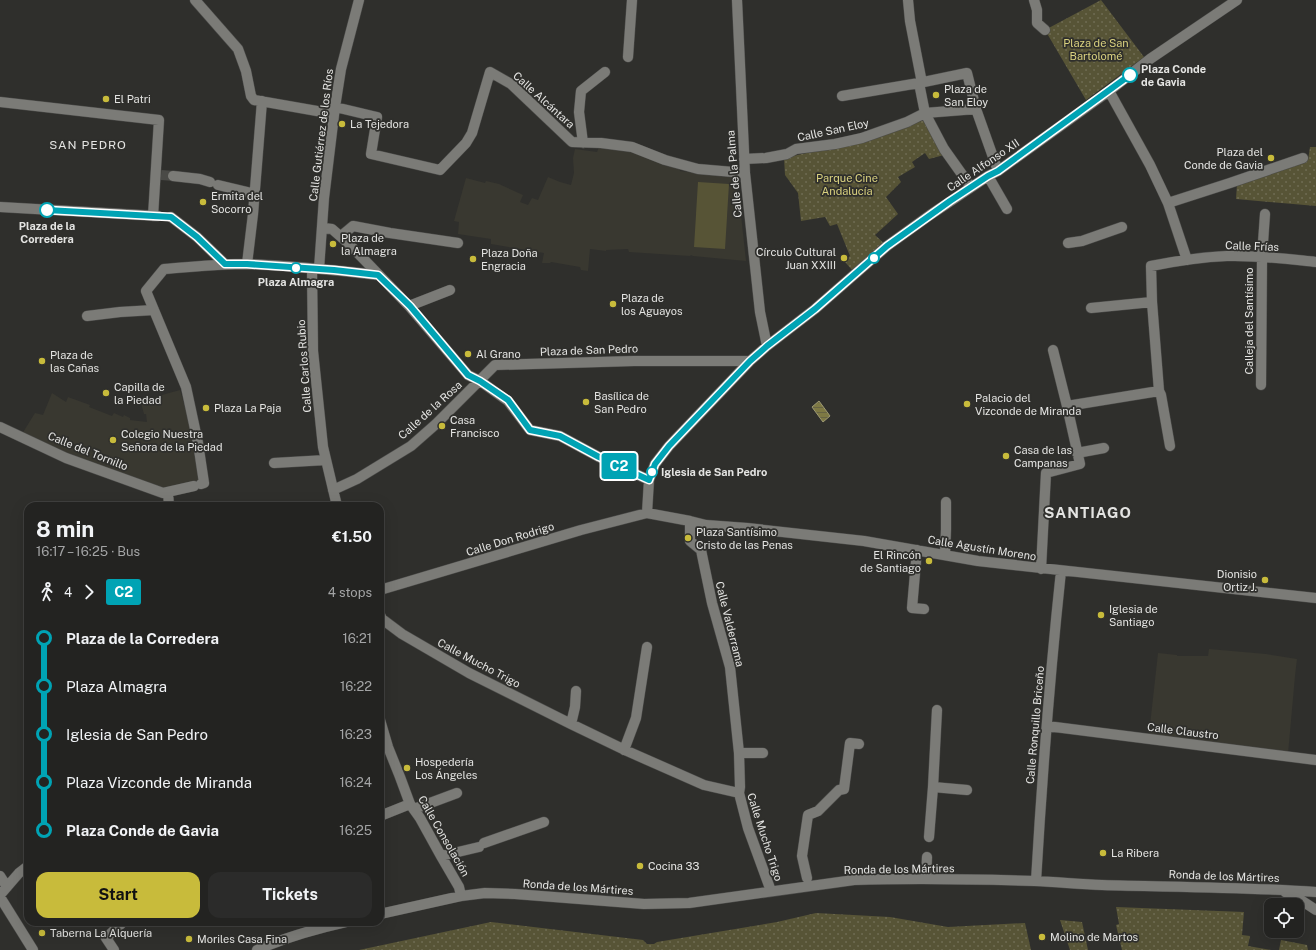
<!DOCTYPE html>
<meta charset="utf-8">
<style>
:root{--surface:#232321;--page:#2b2b2a;--text:#f1f3f6;--muted:#a3a4a5;--line:#40403f;--accent:#c8bb3b}
body{margin:0;font-family:"Public Sans",sans-serif;background:var(--page);color:var(--text);height:100vh;display:flex;flex-direction:column;font-size:15px;white-space:nowrap}
*{box-sizing:border-box;margin:0}
p{font-size:13px;color:var(--muted)}
.icon{flex:none;width:22px;height:22px;fill:none;stroke:currentColor;stroke-width:2;stroke-linecap:round;stroke-linejoin:round}
.map{position:relative;flex:1;overflow:hidden}
.sheet{position:absolute;left:24px;top:502px;width:360px;height:424px;display:flex;flex-direction:column;background:var(--surface);border-radius:12px;box-shadow:0 4px 16px #0002,0 0 0 1px var(--line)}
.sheet>*{flex:none}
.badge{padding:0 8px;border-radius:3px;font-size:14px;line-height:26px}
.controls{position:absolute;left:1264px;top:898px;display:grid;gap:8px}
.controls a{display:grid;place-items:center;width:40px;height:40px;border-radius:8px;background:var(--surface);box-shadow:0 4px 16px #0002,0 0 0 1px var(--line);font-size:20px}
.map>.badge{position:absolute;translate:-50% -50%;box-shadow:0 0 0 2px #fff}
.legs{display:flex;align-items:center;gap:6px;height:44px;padding:0 12px;font-size:13px}
.legs p{margin-inline-start:auto}
.head{display:flex;align-items:center;justify-content:space-between;height:68px;padding:0 12px}
h1{font-size:22px;font-weight:700;line-height:30px}
.action{display:flex;gap:8px;margin-top:auto;padding:8px 12px}
.action a{flex:1;height:46px;border-radius:12px;background:var(--accent);color:#111;font-size:16px;font-weight:700;line-height:46px;text-align:center}
.action a+a{background:var(--page);color:var(--text)}
ul{padding:0 12px;list-style:none}
li{display:flex;align-items:center;gap:14px;height:48px;font-size:15px}
li i{display:grid;place-items:center;width:6px;height:100%;margin:0 5px;background:currentColor}
li i::after{content:'';width:10px;height:10px;margin:-5px;border:3px solid;border-radius:50%;background:var(--surface)}
li p{margin-inline-start:auto}
li:first-child i{background:linear-gradient(#0000 50%,currentColor 0)}
li:last-child i{background:linear-gradient(currentColor 50%,#0000 0)}
.map>svg:first-child{display:block}
</style>
<div class="map">
<svg width="1316" height="950" viewBox="0 0 1316 950">
<defs>
<pattern id="park-dots" width="8" height="8" patternUnits="userSpaceOnUse"><rect width="8" height="8" fill="#575436"/><path d="M2 2h.1M6 6h.1" fill="none" stroke="#6f6c53" stroke-width="1.8" stroke-linecap="round"/></pattern>
<pattern id="water-rules" width="6" height="5" patternUnits="userSpaceOnUse"><rect width="6" height="5" fill="#7e7944"/><path d="M0 2.5h6" fill="none" stroke="#676444"/></pattern>
</defs>
<rect width="100%" height="100%" fill="#2f2f2c"/>
<path fill="#393830" d="M599 147 630 152 679 167 680 171 737 178 746 261 693 256 691 255 690 256 629 252 628 249 606 250V251L590 249 588 271 581 270 580 267 551 262 550 263H542L544 253 491 244V239L458 234 459 222 454 221 466 178 485 183 486 181 499 184 523 195 520 202 528 205 532 198 538 200 548 177 560 182 571 185 574 173 573 158 575 149 597 152Z
M180 390 188 418 200 481 164 489 86 462 22 434 35 413 43 415 52 393 66 402 68 397 90 405 89 407 112 416 114 413 123 417 124 415 130 418V420L147 422 146 414H144L141 403 143 398 144 400Z
M1209 649 1266 654 1297 659 1295 676 1288 754 1149 734 1158 653 1177 655V656H1208Z"/>
<path fill="url(#park-dots)" d="M1101 0 1144 57 1086 100 1045 30Z
M924 120 944 155 929 159 925 153 912 162 915 167 898 177 901 182 886 197 898 214 875 235 887 246 853 271 844 261 850 256 837 224 830 226 825 217 801 221 798 193 785 175 784 158 878 137Z
M1310 147H1316V206L1236 199 1237 184 1308 160Z
M1116 907 1244 912 1242 935 1250 936 1248 946 1271 950H1122L1116 925 1119 924Z
M816 913 890 917 948 927 1025 923 1031 950H359L491 922 643 940 647 944H654L657 942 777 922Z
M1060 920 1082 922 1088 950H1070Z
M1281 940 1307 945 1308 950H1279Z"/>
<path fill="#575436" d="M698 182 729 184 725 249 694 247Z"/>
<path fill="url(#water-rules)" stroke="#9d9973" d="M819 401 830 416 823 422 812 407Z"/>
<g fill="none" stroke-linecap="round" stroke-linejoin="round">
<path stroke="#4a4a47" stroke-width="10" stroke-dasharray="10 5" stroke-linecap="butt" d="M161 175 173 176"/>
<defs>
<path id="minor" d="M195 0 238 49 246 71 251 96 254 100 334 114
M737 0 745 173 760 312 767 346
M908 0 910 21 922 83
M1034 0 1037 10V23L1045 30
M628 57 632 0
M1109 91 1150 165 1168 203 1187 260
M842 96 919 83
M0 102 159 120 153 216
M335 107 377 117 371 154 440 170 466 143 472 133 490 72 511 84 572 142 601 143 632 147 665 160 698 169 745 173
M976 109 998 171
M583 143 579 112 581 91 605 72
M744 159 766 158 787 154 796 149 835 144 862 138 907 122 925 113 976 109 967 73 919 83 925 113 944 149 971 187
M173 176 200 179 210 182
M988 176 1007 209
M218 185 255 194
M1168 203 1230 183 1303 158
M0 207 158 216
M171 217 197 237 225 264
M323 228 332 229 349 244 409 306 468 375 480 381 508 401 530 430 560 436 599 457 649 480
M341 236 353 226 390 233 458 243
M1068 243 1082 241 1122 227
M247 264 253 214 262 101
M312 269 313 351 323 447 337 506
M319 269 324 198 335 107 341 69 359 0
M409 306 450 290
M1091 308 1152 302
M87 316 120 312 154 310
M1053 350 1067 406
M1261 385 1262 257 1265 214
M1159 391 1161 395 1170 446
M0 427 66 458 163 493 194 486
M1077 453 1104 448
M274 463 326 460
M201 484 204 483 198 443 186 387 146 291 164 269C192 267 219 264 247 264 290 266 335 270 378 275
M333 490 357 479 411 446 436 424 495 365 634 361H750
M168 492 169 506
M647 513 649 480 655 464 669 446 750 361 767 346 815 309 887 246 930 215 988 176 998 171 1109 91 1150 59 1237 0
M690 521V541L701 550 712 603 730 667 739 753 740 787 739 793 748 828 771 891
M917 550 912 608 924 609
M945 555 946 529V502
M1041 569 1046 473 1080 464 1067 406 1159 391 1152 302 1151 266C1176 261 1202 257 1227 256 1257 255 1287 259 1316 262
M380 590 581 530 647 513 690 521 706 525 747 528 864 541 978 561 1316 598
M380 615 382 619 402 634 469 673 571 724 627 751 704 785 739 793
M380 720 388 747 400 777 410 804 420 818 441 856 459 887 461 896
M571 724 575 707 576 691
M1047 726 1316 760
M624 750 636 718 647 647
M739 753H763
M933 787 967 790
M414 809 457 793
M380 816 410 804
M929 837 933 787 937 710
M484 843 544 822
M441 856 479 847
M0 876 7 887
M807 878 802 856 808 815 818 811 839 790 844 789 850 743 859 744
M926 879 927 857
M1036 881C1042 778 1050 674 1061 571
M1285 892 1293 895 1316 910
M0 895 19 873 28 866
M0 897 33 950
M380 914 461 896 485 893 515 894 644 904 689 903 854 880C914 878 975 879 1035 881 1057 882 1079 884 1102 885 1173 887 1245 887 1316 892
M114 950 106 938 123 922
M257 950C286 937 315 929 346 922"/>
</defs>
<use href="#minor" stroke="#4c4c4a" stroke-width="11"/>
<use href="#minor" stroke="#7b7b77" stroke-width="10"/>
</g>
<g fill="none" stroke-linecap="round" stroke-linejoin="round">
<defs>
<path id="line-1" d="M47 210 171 217 197 237 225 264H247L334 270 378 275 410 306 468 375 480 381 508 400 530 430 560 436 599 457 649 480 655 464 669 446 750 361 767 346 815 309 887 246 950 201 988 176 998 171 1130 75"/>
</defs>
<use href="#line-1" stroke="#fff" stroke-width="9"/>
<use href="#line-1" stroke="#00a3b4" stroke-width="6"/>
</g>
<g fill="#fff" stroke="#00a3b4" stroke-width="2">
<circle cx="1130" cy="75" r="7"/>
<circle cx="47" cy="210" r="7"/>
<circle cx="874" cy="258" r="5"/>
<circle cx="296" cy="268" r="5"/>
<circle cx="652" cy="472" r="5"/>
</g>
<g fill="#c8bb3b" stroke="#2f2f2c" stroke-width="1.5">
<circle cx="936" cy="95" r="4"/>
<circle cx="106" cy="99" r="4"/>
<circle cx="342" cy="124" r="4"/>
<circle cx="1271" cy="158" r="4"/>
<circle cx="203" cy="202" r="4"/>
<circle cx="333" cy="244" r="4"/>
<circle cx="844" cy="258" r="4"/>
<circle cx="473" cy="259" r="4"/>
<circle cx="613" cy="304" r="4"/>
<circle cx="468" cy="354" r="4"/>
<circle cx="42" cy="361" r="4"/>
<circle cx="106" cy="393" r="4"/>
<circle cx="586" cy="402" r="4"/>
<circle cx="967" cy="404" r="4"/>
<circle cx="206" cy="408" r="4"/>
<circle cx="442" cy="426" r="4"/>
<circle cx="113" cy="440" r="4"/>
<circle cx="1006" cy="456" r="4"/>
<circle cx="688" cy="538" r="4"/>
<circle cx="929" cy="561" r="4"/>
<circle cx="1265" cy="580" r="4"/>
<circle cx="1101" cy="615" r="4"/>
<circle cx="407" cy="768" r="4"/>
<circle cx="1103" cy="853" r="4"/>
<circle cx="640" cy="866" r="4"/>
<circle cx="42" cy="933" r="4"/>
<circle cx="1042" cy="937" r="4"/>
<circle cx="189" cy="939" r="4"/>
</g>
<g text-anchor="middle" stroke-width="3.5" stroke-linejoin="round" paint-order="stroke">
<g font-size="11" fill="#d9d17f" stroke="#2f2f2c">
<text x="1096" y="47">Plaza de San<tspan x="1096" dy="13">Bartolomé</tspan></text>
<text x="847" y="182">Parque Cine<tspan x="847" dy="13">Andalucía</tspan></text>
</g>
<g font-size="11" font-weight="bold" fill="#e4e4e2" stroke="#2f2f2c" text-anchor="start">
<text x="1141" y="73">Plaza Conde<tspan x="1141" dy="13">de Gavia</tspan></text>
<text x="47" y="230" text-anchor="middle">Plaza de la<tspan x="47" dy="13">Corredera</tspan></text>
<text x="296" y="286" text-anchor="middle">Plaza Almagra</text>
<text x="661" y="476">Iglesia de San Pedro</text>
</g>
<g font-size="11" fill="#e4e4e2" stroke="#2f2f2c" text-anchor="start">
<text x="944" y="93">Plaza de<tspan x="944" dy="13">San Eloy</tspan></text>
<text x="114" y="103">El Patri</text>
<text x="350" y="128">La Tejedora</text>
<text x="1263" y="156" text-anchor="end">Plaza del<tspan x="1263" dy="13">Conde de Gavia</tspan></text>
<text x="211" y="200">Ermita del<tspan x="211" dy="13">Socorro</tspan></text>
<text x="341" y="242">Plaza de<tspan x="341" dy="13">la Almagra</tspan></text>
<text x="836" y="256" text-anchor="end">Círculo Cultural<tspan x="836" dy="13">Juan XXIII</tspan></text>
<text x="481" y="257">Plaza Doña<tspan x="481" dy="13">Engracia</tspan></text>
<text x="621" y="302">Plaza de<tspan x="621" dy="13">los Aguayos</tspan></text>
<text x="476" y="358">Al Grano</text>
<text x="50" y="359">Plaza de<tspan x="50" dy="13">las Cañas</tspan></text>
<text x="114" y="391">Capilla de<tspan x="114" dy="13">la Piedad</tspan></text>
<text x="594" y="400">Basílica de<tspan x="594" dy="13">San Pedro</tspan></text>
<text x="975" y="402">Palacio del<tspan x="975" dy="13">Vizconde de Miranda</tspan></text>
<text x="214" y="412">Plaza La Paja</text>
<text x="450" y="424">Casa<tspan x="450" dy="13">Francisco</tspan></text>
<text x="121" y="438">Colegio Nuestra<tspan x="121" dy="13">Señora de la Piedad</tspan></text>
<text x="1014" y="454">Casa de las<tspan x="1014" dy="13">Campanas</tspan></text>
<text x="696" y="536">Plaza Santísimo<tspan x="696" dy="13">Cristo de las Penas</tspan></text>
<text x="921" y="559" text-anchor="end">El Rincón<tspan x="921" dy="13">de Santiago</tspan></text>
<text x="1257" y="578" text-anchor="end">Dionisio<tspan x="1257" dy="13">Ortiz J.</tspan></text>
<text x="1109" y="613">Iglesia de<tspan x="1109" dy="13">Santiago</tspan></text>
<text x="415" y="766">Hospedería<tspan x="415" dy="13">Los Ángeles</tspan></text>
<text x="1111" y="857">La Ribera</text>
<text x="648" y="870">Cocina 33</text>
<text x="50" y="937">Taberna La Alquería</text>
<text x="1050" y="941">Molino de Martos</text>
<text x="197" y="943">Moriles Casa Fina</text>
</g>
<g font-size="11" fill="#e4e4e2" stroke="#2f2f2c">
<text transform="translate(544 100) rotate(42)" y="4">Calle Alcántara</text>
<text transform="translate(833 130) rotate(-12)" y="4">Calle San Eloy</text>
<text transform="translate(321 135) rotate(-83)" y="4">Calle Gutiérrez de los Ríos</text>
<text transform="translate(983 165) rotate(-34)" y="4">Calle Alfonso XII</text>
<text transform="translate(734 174) rotate(-95)" y="4">Calle de la Palma</text>
<text transform="translate(1252 246) rotate(2)" y="4">Calle Frías</text>
<text transform="translate(1249 321) rotate(-90)" y="4">Calleja del Santísimo</text>
<text transform="translate(589 350) rotate(-2)" y="4">Plaza de San Pedro</text>
<text transform="translate(304 366) rotate(-94)" y="4">Calle Carlos Rubio</text>
<text transform="translate(430 410) rotate(-42)" y="4">Calle de la Rosa</text>
<text transform="translate(88 451) rotate(22)" y="4">Calle del Tornillo</text>
<text transform="translate(510 539) rotate(-17)" y="4">Calle Don Rodrigo</text>
<text transform="translate(982 548) rotate(9)" y="4">Calle Agustín Moreno</text>
<text transform="translate(730 624) rotate(76)" y="4">Calle Valderrama</text>
<text transform="translate(479 663) rotate(28)" y="4">Calle Mucho Trigo</text>
<text transform="translate(1035 725) rotate(-85)" y="4">Calle Ronquillo Briceño</text>
<text transform="translate(1183 731) rotate(7)" y="4">Calle Claustro</text>
<text transform="translate(444 836) rotate(60)" y="4">Calle Consolación</text>
<text transform="translate(765 837) rotate(72)" y="4">Calle Mucho Trigo</text>
<text transform="translate(899 869) rotate(-1)" y="4">Ronda de los Mártires</text>
<text transform="translate(1224 876) rotate(2)" y="4">Ronda de los Mártires</text>
<text transform="translate(578 887) rotate(4)" y="4">Ronda de los Mártires</text>
</g>
<g font-size="12" letter-spacing="1" fill="#e4e4e2" stroke="#2f2f2c">
<text x="88" y="149">SAN PEDRO</text>
</g>
<g font-size="15" font-weight="bold" letter-spacing="1" fill="#e4e4e2" stroke="#2f2f2c">
<text x="1088" y="518">SANTIAGO</text>
</g>
</g>
</svg>
<div class="controls">
<a><svg class="icon" aria-label="locate" viewBox="0 0 24 24"><circle cx="12" cy="12" r="6"/><path d="M12 2v4M12 18v4M2 12h4M18 12h4"/></svg></a>
</div>
<b class="badge" style="left:619px;top:466px;background:#00a3b4;color:#fff">C2</b>
<section class="sheet">
<div class="head"><div><h1>8 min</h1><p>16:17 – 16:25 · Bus</p></div><b>€1.50</b></div>
<div class="legs"><svg class="icon" aria-label="walk" viewBox="0 0 24 24"><circle cx="13" cy="4" r="2"/><path d="M13 8l-2 6 4 7M11 14l-3 7M7 12l3-4h3l4 4"/></svg>4<svg class="icon" aria-label="forward" viewBox="0 0 24 24"><path d="M9 5l7 7-7 7"/></svg><b class="badge" style="background:#00a3b4;color:#fff">C2</b><p>4 stops</p></div>
<ul>
<li><i style="color:#00a3b4"></i><b>Plaza de la Corredera</b><p>16:21</p></li>
<li><i style="color:#00a3b4"></i><span>Plaza Almagra</span><p>16:22</p></li>
<li><i style="color:#00a3b4"></i><span>Iglesia de San Pedro</span><p>16:23</p></li>
<li><i style="color:#00a3b4"></i><span>Plaza Vizconde de Miranda</span><p>16:24</p></li>
<li><i style="color:#00a3b4"></i><b>Plaza Conde de Gavia</b><p>16:25</p></li>
</ul>
<div class="action"><a>Start</a><a>Tickets</a></div>
</section>
</div>
